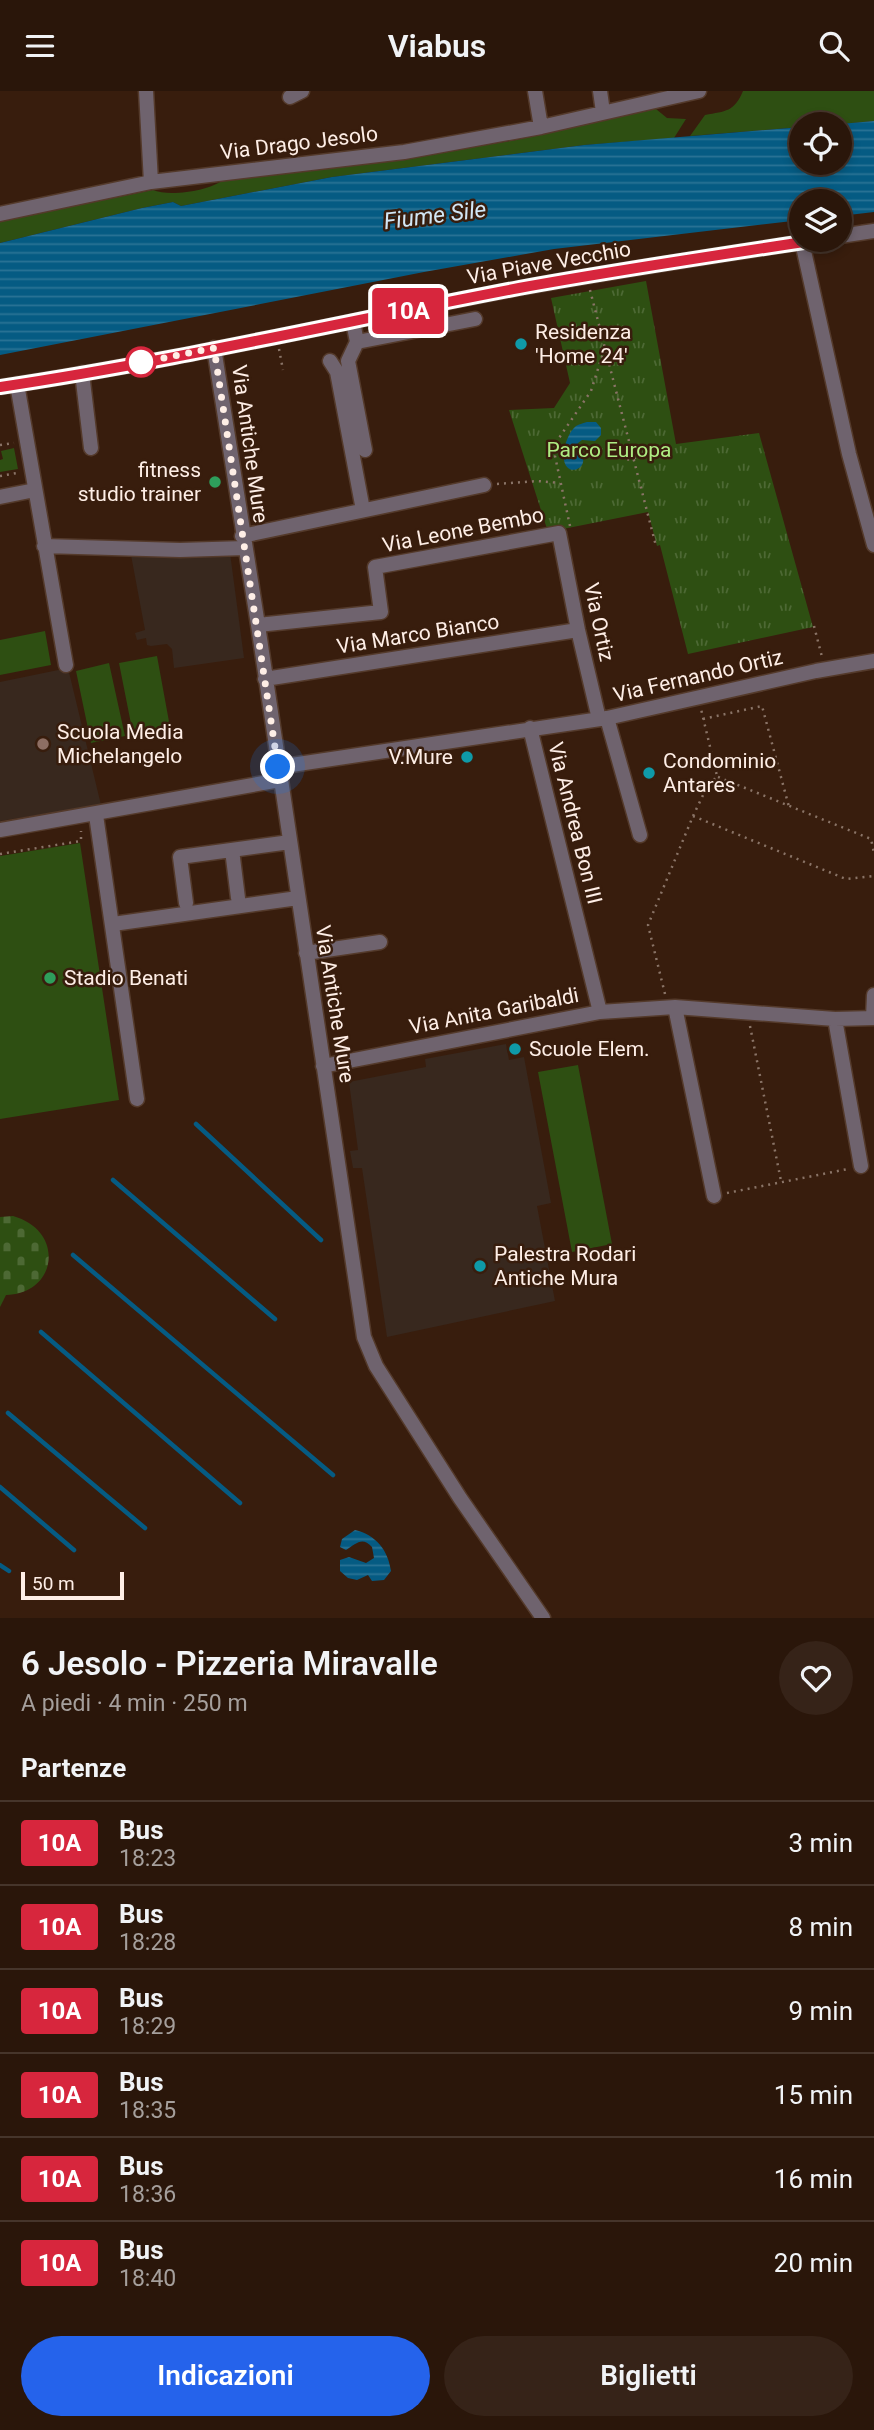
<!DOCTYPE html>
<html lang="it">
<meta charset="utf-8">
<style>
:root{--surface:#2a160a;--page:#362318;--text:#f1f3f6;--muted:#a59f9c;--line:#46352b;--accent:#2563eb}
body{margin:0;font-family:Roboto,sans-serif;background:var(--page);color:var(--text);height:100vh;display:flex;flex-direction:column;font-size:26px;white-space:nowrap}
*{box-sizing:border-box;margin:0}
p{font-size:23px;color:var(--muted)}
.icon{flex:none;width:38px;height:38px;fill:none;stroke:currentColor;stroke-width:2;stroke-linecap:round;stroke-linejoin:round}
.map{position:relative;height:1527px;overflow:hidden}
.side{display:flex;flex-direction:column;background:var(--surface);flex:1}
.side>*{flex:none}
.badge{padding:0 14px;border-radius:5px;font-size:24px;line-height:46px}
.buttons{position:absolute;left:789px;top:21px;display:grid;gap:14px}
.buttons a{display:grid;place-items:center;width:63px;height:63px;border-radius:50%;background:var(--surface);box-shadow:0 4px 10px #0003,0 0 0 2px var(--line);font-size:35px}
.scale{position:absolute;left:21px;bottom:18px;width:103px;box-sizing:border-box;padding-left:7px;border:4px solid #feeee6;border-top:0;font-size:19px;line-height:24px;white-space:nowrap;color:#feeee6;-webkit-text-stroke:5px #381d0d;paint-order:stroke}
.you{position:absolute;width:35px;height:35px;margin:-18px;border:5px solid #fff;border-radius:50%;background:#1a73e8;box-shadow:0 0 0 10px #1a73e833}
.map>.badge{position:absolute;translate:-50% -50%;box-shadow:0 0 0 4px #fff}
h2{padding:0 21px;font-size:26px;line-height:63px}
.round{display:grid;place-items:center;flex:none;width:74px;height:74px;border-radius:37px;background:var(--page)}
.head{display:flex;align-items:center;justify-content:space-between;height:119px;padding:0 21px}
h1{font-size:33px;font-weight:600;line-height:52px}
.primary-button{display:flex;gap:14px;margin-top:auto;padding:14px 21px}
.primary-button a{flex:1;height:80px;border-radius:42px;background:var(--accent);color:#fff;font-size:28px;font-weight:600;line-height:80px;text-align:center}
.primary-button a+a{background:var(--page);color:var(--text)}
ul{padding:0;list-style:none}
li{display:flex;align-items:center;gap:21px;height:84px;padding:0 21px;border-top:2px solid var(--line)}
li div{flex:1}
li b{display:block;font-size:26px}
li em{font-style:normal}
li .badge{min-width:77px;font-weight:700;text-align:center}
header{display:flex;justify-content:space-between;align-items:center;height:91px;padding:0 21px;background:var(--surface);font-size:32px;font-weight:600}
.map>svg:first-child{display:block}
</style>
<header><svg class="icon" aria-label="menu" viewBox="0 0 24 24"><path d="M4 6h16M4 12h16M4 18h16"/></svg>Viabus<svg class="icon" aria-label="search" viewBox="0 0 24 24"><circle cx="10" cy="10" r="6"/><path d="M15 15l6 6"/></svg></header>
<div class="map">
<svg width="874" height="1527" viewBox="0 0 874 1527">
<defs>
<pattern id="cemetery-stones" width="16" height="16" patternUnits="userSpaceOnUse" patternTransform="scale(1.75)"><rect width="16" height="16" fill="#2e4f12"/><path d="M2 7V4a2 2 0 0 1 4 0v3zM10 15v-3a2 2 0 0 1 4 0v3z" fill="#4d6934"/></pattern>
<pattern id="park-tufts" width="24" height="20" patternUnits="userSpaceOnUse" patternTransform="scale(1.75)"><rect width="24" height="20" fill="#2e4f12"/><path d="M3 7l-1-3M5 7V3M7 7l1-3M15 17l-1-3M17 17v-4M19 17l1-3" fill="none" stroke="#4d6934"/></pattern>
<pattern id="water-rules" width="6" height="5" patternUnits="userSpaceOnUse" patternTransform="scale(1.75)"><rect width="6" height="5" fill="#055b83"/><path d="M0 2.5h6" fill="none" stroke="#2a7395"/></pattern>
</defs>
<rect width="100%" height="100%" fill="#381d0d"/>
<path fill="#38281e" d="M230 462 244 567 174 577 172 558 167 553 151 555 147 554 146 547 137 549 135 542 145 539 131 464Z
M68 577 101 714 0 730V591Z
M506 953 509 969 524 966 551 1112 537 1115 555 1210 387 1246 362 1077H353L350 1060 358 1059 349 991 426 976 425 968Z"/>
<path fill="#2e4f12" d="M743 0H874V30L840 33H802L801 36 690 45 705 24C726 20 734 21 743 0Z
M656 18 667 27 686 28 674 47 584 54 332 86 181 115 173 111 142 117 0 152V130L153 99C169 106 209 100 223 89L406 67 516 49Z
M14 357 18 378 0 381V369L3 368 1 360Z
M45 540 51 574 0 584V549Z
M157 565 170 636 133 643 119 572Z
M109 572 125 645 91 652 76 580Z
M80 752 119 1009 0 1028V765Z
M578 974 612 1153 572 1161 538 981Z"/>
<path fill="url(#cemetery-stones)" d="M13 1125C66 1140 57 1203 6 1204L0 1216V1126Z"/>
<path fill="url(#park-tufts)" d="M646 190 676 353 759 342 813 536 688 563 660 454 657 455 648 421 548 441 509 319 554 317 570 292 551 207Z"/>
<path fill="url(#water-rules)" d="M874 30V121L840 125V110H802L801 129 554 158 424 181 0 264V152L142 117 173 111 181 115 332 86 584 54 801 36 802 72H840V33Z
M587 331H596L601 337V344L595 350 582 349 578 352 577 358C579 361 582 364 583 367 585 376 574 382 568 377 558 368 567 342 576 335 579 333 584 332 587 331Z
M355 1439C376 1444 388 1459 391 1480L384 1489 372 1490 368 1484 357 1489 348 1487 340 1480V1469L349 1466 366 1472 374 1467 372 1456C362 1445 356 1453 346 1459L340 1456 342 1448Z"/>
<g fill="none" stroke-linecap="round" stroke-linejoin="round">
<path stroke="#055b83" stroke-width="4.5" d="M196 1033 321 1149
M113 1089 275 1228
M73 1164 333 1384
M41 1241 240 1412
M8 1322 145 1437
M0 1396 74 1459
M0 1474 9 1480"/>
<defs>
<path id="minor" d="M146 0 151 91
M535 0 541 36
M600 0 603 21
M290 6 302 0
M0 123 151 91 404 61 541 36 699 0
M840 145 874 140
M802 151 849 363 874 454
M353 231 357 251 348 270 365 359
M357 251 475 228
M214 257 258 534 364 1246 376 1275 460 1407 543 1527
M330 270 337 281 363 419
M82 282 91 357
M17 293 66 574
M0 296C174 270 346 230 520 197 618 179 718 164 817 149
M0 406 35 399
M242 445 484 394
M44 455 180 459 245 457
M258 534 381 521 375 476 559 442 578 539 599 628
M265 588 578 539
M607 627 640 744
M530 637 600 921
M278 676 607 627 816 580 874 570
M96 724 137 1008
M0 739 280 689
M232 759 238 807
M186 812 180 766 290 751
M113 833 298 807
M306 862 380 851
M675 916 714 1105
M873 927 874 904
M835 928 861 1075
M323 975 600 921 675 916 835 928 874 927"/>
</defs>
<use href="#minor" stroke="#543a2b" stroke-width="17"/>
<path stroke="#8a7467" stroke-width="2.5" stroke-dasharray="2 5" stroke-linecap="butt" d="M590 199 656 455
M279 258 283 279
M0 354 14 352
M616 360 625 368C635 370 642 364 644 354
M0 385 17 382
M497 393 537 390 560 392
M570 435 555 365 559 347 591 300 604 259
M814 535 822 566
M703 628 762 615 789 716
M718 686 871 748 874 762
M693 725 846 788 874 785
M0 763 81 750V740
M665 903 648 834 693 725 706 698 717 685 701 618
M750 935 781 1090
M727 1102 848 1078"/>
<use href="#minor" stroke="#6f636e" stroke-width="14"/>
</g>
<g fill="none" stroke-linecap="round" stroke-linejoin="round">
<defs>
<path id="line" d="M0 296C174 270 346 230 519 197 618 179 717 164 817 149"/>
</defs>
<use href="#line" stroke="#fff" stroke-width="16"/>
<use href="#line" stroke="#d7263d" stroke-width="10"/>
<path stroke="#feeee6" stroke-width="7" stroke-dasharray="0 12.6" d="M141 271 134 273 214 257 278 676"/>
</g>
<g fill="#0f9aa8" stroke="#381d0d" stroke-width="2.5">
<circle cx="521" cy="253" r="7"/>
<circle cx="467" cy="666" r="7"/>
<circle cx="649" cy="682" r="7"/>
<circle cx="515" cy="958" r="7"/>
<circle cx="480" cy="1175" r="7"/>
</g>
<circle fill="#fff" stroke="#d7263d" stroke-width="3.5" cx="141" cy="271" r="14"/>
<g fill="#2e9e5b" stroke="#381d0d" stroke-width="2.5">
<circle cx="215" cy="391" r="7"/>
<circle cx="50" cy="887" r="7"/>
</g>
<circle fill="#8d6e63" stroke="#381d0d" stroke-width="2.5" cx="43" cy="653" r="7"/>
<g text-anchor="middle" stroke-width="5" stroke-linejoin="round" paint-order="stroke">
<g font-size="21" fill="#feeee6" stroke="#381d0d">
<text transform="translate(299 52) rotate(-7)" y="7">Via Drago Jesolo</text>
<text transform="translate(549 172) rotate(-10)" y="7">Via Piave Vecchio</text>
<text transform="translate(250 353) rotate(82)" y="7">Via Antiche Mure</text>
<text transform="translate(463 439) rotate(-11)" y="7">Via Leone Bembo</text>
<text transform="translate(599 531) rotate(78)" y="7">Via Ortiz</text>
<text transform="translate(418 543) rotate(-9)" y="7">Via Marco Bianco</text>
<text transform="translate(698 585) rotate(-13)" y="7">Via Fernando Ortiz</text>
<text transform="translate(575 732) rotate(76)" y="7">Via Andrea Bon III</text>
<text transform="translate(335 913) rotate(81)" y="7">Via Antiche Mure</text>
<text transform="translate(494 920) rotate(-11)" y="7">Via Anita Garibaldi</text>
</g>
<g font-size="21" fill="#feeee6" stroke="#381d0d" text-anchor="start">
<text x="535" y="248">Residenza<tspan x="535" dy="24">'Home 24'</tspan></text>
<text x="201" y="386" text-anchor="end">fitness<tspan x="201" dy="24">studio trainer</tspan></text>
<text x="57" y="648">Scuola Media<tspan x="57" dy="24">Michelangelo</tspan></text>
<text x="453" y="673" text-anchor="end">V.Mure</text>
<text x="663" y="677">Condominio<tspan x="663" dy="24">Antares</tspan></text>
<text x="64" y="894">Stadio Benati</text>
<text x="529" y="965">Scuole Elem.</text>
<text x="494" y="1170">Palestra Rodari<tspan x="494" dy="24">Antiche Mura</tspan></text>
</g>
<g font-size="21" fill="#aeed83" stroke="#381d0d">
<text x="609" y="366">Parco Europa</text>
</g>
<g font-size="23" font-style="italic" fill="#d2e7f6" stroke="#381d0d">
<text transform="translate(435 124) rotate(-7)" y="8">Fiume Sile</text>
</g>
</g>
</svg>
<div class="buttons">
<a><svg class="icon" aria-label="locate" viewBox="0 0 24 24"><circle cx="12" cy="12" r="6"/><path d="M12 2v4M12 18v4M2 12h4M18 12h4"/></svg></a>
<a><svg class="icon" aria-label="layers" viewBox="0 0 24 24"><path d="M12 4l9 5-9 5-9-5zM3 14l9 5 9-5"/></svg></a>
</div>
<div class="scale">50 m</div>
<div class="you" style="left:278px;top:676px"></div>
<b class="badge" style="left:408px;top:220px;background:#d7263d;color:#fff">10A</b>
</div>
<section class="side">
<div class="head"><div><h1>6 Jesolo - Pizzeria Miravalle</h1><p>A piedi · 4 min · 250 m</p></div><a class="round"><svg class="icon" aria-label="heart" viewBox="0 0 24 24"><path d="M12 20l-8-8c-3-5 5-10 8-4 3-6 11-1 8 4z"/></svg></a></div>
<h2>Partenze</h2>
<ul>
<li><span class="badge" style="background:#d7263d;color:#fff">10A</span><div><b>Bus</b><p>18:23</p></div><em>3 min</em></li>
<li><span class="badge" style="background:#d7263d;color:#fff">10A</span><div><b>Bus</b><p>18:28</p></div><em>8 min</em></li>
<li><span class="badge" style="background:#d7263d;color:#fff">10A</span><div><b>Bus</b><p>18:29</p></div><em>9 min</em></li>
<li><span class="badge" style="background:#d7263d;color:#fff">10A</span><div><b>Bus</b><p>18:35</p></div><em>15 min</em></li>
<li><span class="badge" style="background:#d7263d;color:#fff">10A</span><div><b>Bus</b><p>18:36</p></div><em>16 min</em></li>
<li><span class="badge" style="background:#d7263d;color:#fff">10A</span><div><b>Bus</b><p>18:40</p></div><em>20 min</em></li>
</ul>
<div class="primary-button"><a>Indicazioni</a><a>Biglietti</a></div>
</section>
